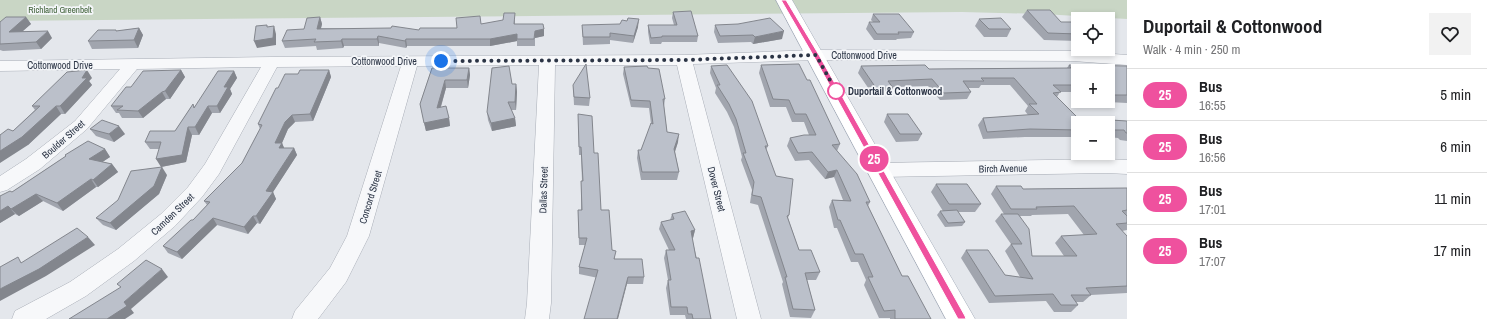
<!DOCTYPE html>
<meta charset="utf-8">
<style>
:root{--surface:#fff;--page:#f2f2f2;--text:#202124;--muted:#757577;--line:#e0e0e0}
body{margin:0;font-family:"Archivo Narrow",sans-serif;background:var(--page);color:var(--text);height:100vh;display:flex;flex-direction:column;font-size:15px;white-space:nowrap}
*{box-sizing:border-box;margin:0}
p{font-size:13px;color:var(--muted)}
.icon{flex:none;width:22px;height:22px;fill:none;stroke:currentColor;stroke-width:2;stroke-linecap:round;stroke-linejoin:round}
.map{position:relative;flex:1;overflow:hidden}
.side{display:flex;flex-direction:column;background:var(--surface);width:360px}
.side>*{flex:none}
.badge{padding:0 8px;border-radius:13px;font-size:14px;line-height:26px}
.tools{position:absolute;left:1071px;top:12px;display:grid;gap:8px}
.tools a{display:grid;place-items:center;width:44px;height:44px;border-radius:0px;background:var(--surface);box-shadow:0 2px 6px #0003;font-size:20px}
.you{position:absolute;width:20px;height:20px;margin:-10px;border:3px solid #fff;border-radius:50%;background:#1a73e8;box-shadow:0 0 0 6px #1a73e833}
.map>.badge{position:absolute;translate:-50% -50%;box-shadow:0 0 0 2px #fff}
.round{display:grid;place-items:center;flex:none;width:42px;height:42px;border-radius:0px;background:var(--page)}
.head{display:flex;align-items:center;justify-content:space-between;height:68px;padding:0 16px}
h1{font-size:19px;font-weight:700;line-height:30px}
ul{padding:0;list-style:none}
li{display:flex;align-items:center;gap:12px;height:52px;padding:0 16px;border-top:1px solid var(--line)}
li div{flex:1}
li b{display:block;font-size:15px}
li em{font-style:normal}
li .badge{min-width:44px;font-weight:700;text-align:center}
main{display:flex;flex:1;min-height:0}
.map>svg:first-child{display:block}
</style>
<main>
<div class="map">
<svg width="1127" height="319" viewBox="0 0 1127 319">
<rect width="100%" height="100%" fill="#e4e7ec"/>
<path fill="#c9d6c5" d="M0 0H1127V19L1043 14 962 12 0 21Z"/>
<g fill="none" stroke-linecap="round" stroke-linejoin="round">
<defs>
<path id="minor" d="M816 50 1073 51 1127 55V65L1073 61 816 60 693 64 761 319H737L677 65H555L551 303 549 319H525L527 303 539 65 417 66 369 236 346 282 318 319H292L295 311 330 268 347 236 401 66 277 67 219 174 202 197 175 226 134 261 86 296 46 319H12L15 311 70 282 118 249 161 214 188 187 205 164 261 67 137 69 87 129 40 169 7 190 0 192V176L26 159 75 121 120 69 0 71V61L272 57 684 55Z
M1107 159 1127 160V174L1107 173 880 177 873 175 870 170 873 165 880 163Z"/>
<path id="major" d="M776 0H792L975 319H946Z"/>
</defs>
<use href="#minor" stroke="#a9aeb7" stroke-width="1"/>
<use href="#major" stroke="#a3abb8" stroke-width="1"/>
<use href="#minor" fill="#f7f8fa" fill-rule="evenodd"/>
<use href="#major" fill="#fff" fill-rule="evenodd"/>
</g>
<path fill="#a1a5ae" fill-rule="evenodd" d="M1027 10 1061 22H1078V41L1044 40 1022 17Z
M673 12 698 36 697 42H662L661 44H650L648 32V25H674L672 18Z
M873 14 914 32 911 38 897 39 896 40H874L866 29 869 22H873L871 20Z
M26 17 31 24 22 31 52 38 41 49 3 51 0 50V22Z
M320 17 322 24 321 28 419 30 457 28 481 24 515 20V24L544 29V36L535 38V46H517V41L490 46H407L406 48 379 43V46H344L343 48 317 50 316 46 285 48 282 41 304 29Z
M979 19 1011 29 1007 37H984L975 26Z
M582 25 638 27 633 43 610 40V44L583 45Z
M715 25 782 39 753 44 751 42 718 43 714 32Z
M139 28 143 35 138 48 92 49 88 41 117 31Z
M761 65 840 144 837 151 870 202 868 206 902 276 931 319H890V318H879L864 285 866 280 858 262H851L837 228H834L829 207 832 200H843L834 177 825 179 809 160 795 161 787 146 790 138 809 135 804 122H792L786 107H770L759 73Z
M1069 65 1127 66V103L1108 102 1107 101H1108V71H1078V92H1060L1057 97 1078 118 1127 121V141L1120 140 1118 138 1108 137V123H1078V137H1025L983 139 978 125 983 118 1028 115 1025 111 1028 106 1010 85H981L979 88H968L971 92 967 99 940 100 928 86 893 87 890 95H873L858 73 861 66 929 69 1067 68Z
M711 66 768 146 766 150 789 215 788 218 799 250 820 272 816 280H807L815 310 811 318 790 317 782 284 783 282 758 205 750 203 752 190 741 160 742 157 734 127 727 112 715 93 716 88 710 73Z
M624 67 648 68 665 99 664 106 667 132 678 142 675 152 679 172 677 180H641L637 158 638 150H641L651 124 649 108 631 107 623 74Z
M432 68H469L470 75 468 88H446L441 107 449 118 450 126 426 131 420 104Z
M181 70 185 77 170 99H166L143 118H122L119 113H116L111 106 131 87Z
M329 70 331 77 313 121 295 122 288 129 282 143 284 148H294L297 155 273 192 276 199 260 224 257 223 248 234 217 225 182 259 168 253 163 246 193 220 207 205 204 201 242 163 260 129 258 124 278 88 298 74Z
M234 71 237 78 230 89 232 94 220 113H212L199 135H192L186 162 161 167 159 149H150L145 142 175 131 193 104 194 107Z
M92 78 89 81 92 85 65 114H61L28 145 13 131 35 110 32 106Z
M512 84H516L517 92 516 110H511L515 118 516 126 492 131 488 120 487 112Z
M573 85 590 98 589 106 574 105Z
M578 114 594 153 601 210 612 250 615 259 644 277 643 284H627L579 274V267L585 245H579L578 210H581V181H582L581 155H579Z
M887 114 922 134 918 141 896 142 884 122Z
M90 129 125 134 114 142 96 136Z
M105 149 110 157 102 162 112 164 118 172 98 187H96L63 211 43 201 19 216 15 214 0 223V196L12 192 66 156 65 155Z
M167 175 159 194 116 230 103 225 96 218Z
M936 184 981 204 975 212H958L965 222 962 226 945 227 937 215 940 211H943L931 192Z
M996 186 1023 189 1127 188V230L1122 231 1127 236V293L1091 295 1083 302H1076L1078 305 1071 312H1054L1046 301 989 303 961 258 966 250 1005 275 1020 277 1005 251 1011 244 995 221 1001 214H1004L991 194ZM1068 214 1084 235 1061 236 1055 243 1064 256H1032L1020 216H1031L1032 215Z
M672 214 695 230 693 238H692L711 319H686L685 315H670L666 288 668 280 664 258 666 250H669L659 229 661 222 670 220Z"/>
<path fill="#83868d" d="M26 17 31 24 14 39 9 32Z
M320 17 322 24 319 36 317 29Z
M639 19 638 27 633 43 634 36Z
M274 26 276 34V45L257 48 254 41Z
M139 28 143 35 138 48 134 40Z
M544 29V36L535 38V46V31Z
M48 31 52 38 41 49 36 42Z
M784 31 782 39 753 44 755 37Z
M517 34V41L490 46V39Z
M378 36 379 43V46L377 39Z
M342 39 344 46 343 48 341 41Z
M406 39 407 46 406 48 405 41Z
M469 68 470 75 468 88 467 80Z
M87 70 92 78 89 81 92 85 65 114 60 106Z
M181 70 185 77 170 99 165 91Z
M329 70 331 77 313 121 310 114Z
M234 71 237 78 230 89 232 94 220 113 217 106 224 87Z
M445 80 446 88 438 116 437 108Z
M516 84 517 92 516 110 515 102Z
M162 92 166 99 143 118 138 111Z
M56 106 61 114 28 145 0 163V151Z
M208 106 212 113 199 135 195 127Z
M292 115 295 122 288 129 282 143 285 150H278L275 143 285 122Z
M449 118 450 126 426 131 424 123Z
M515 118 516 126 492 131 491 123Z
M119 126 125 134 114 142 109 134Z
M188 127 192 135 186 162 161 167 156 159Z
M679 134 678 142 673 157 674 149Z
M294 148 297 155 273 192 276 199 260 224 256 216 266 191Z
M105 149 110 157 95 167 89 159Z
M112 164 118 172 98 187 93 180Z
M162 167 167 175 159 194 116 230 110 223Z
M837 170 834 177 825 179 828 172Z
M91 179 96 187 63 211 57 203Z
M36 194 43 201 19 216 11 209Z
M8 206 15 214 0 223V211Z
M253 216 257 223 248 234 244 227Z
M213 218 217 225 182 259 177 252Z
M695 230 693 238 689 239 691 231Z
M88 237 95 245 46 276 0 301V289Z
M162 269 168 277 131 309 134 313 125 319H107L124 302Z
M628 277 627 284 618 319H617Z"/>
<path fill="#bbc0ca" stroke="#83868d" d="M1027 10H1050L1061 22H1078V34L1048 33Z
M691 11 698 36H662V37L651 38 648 25H677L673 12Z
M504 13H515L514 24H543L544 29 535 31 534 39H517V34L490 39H406L405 41 378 36 377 39H342L341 41 314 42 316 39 282 41 287 30 304 29 307 18 320 17 317 29 391 28 392 26 419 30 420 28H457L456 18 480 16 481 24 503 20Z
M873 14H899L914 32H898L899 34H877L869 22H880Z
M6 17H26L9 32 48 31 36 42 0 44V22Z
M628 18 639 19 634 36 610 33V37H583L582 25 620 24 622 20 627 21Z
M770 18 784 31 755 37 753 35 720 36 715 25 738 24Z
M1001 18 1011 29H989L979 19Z
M267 25V27L274 26 273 38 254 41 256 26Z
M139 28 134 40 88 41 98 30H116V31Z
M586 64 590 98 574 97 573 85Z
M799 64 807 80H810L840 144 832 145 857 174 870 202H866L902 276H908L931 319H895V310L884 311 868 277H873L863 254H855L840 220H838L832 200 851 201 837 170 828 172 812 152 798 153 790 138 804 135H816L806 114H795L789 100 773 99 761 65Z
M727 65 752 101 768 146H765L776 176 793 179 789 215 787 216 799 250H811L820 272 805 273 815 310 793 309 785 277H787L761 197 752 195 754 182 743 153H746L736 119 729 104 717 85H720L711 66Z
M925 65 929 69 1071 68 1069 65 1127 66V95H1114L1108 89V71H1078V85H1053L1061 92 1053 93 1078 118 1127 121V133H1126L1124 130H1108V123H1078V130L1030 129 987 132 983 118 1039 114 1029 104H1037L1014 78H981L984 81H963L971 92 944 93 932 79 888 81 893 88H876L861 66Z
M509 66 512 84H516L515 102H508L515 118 491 123 487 112 492 68Z
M647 66 648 68 659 69 665 99H663L667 132 679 134 674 149 679 172H642L638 150H641L651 123 653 124 650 101 631 100 624 67Z
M432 68H469L467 80H445L437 108 446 106 449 118 424 123 420 104Z
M87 70 82 78H87L60 106H56L22 137 0 151V135L8 129 13 131 40 106H32L67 72Z
M181 70 165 91 162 92 138 111 117 110 123 106H111L126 87H131L143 71Z
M300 70H329L310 114 292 115 285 122 275 143H282L279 148H294L266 191 273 192 256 216H253L244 227 213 218 177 252 163 246 191 220H193L210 202 204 201 242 163 262 125 258 124 276 88H278L285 74H298Z
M218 71H234L224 87H228L217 106H208L195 127H188L182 155 156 159 161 142H145L150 131H175L193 104 194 108Z
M578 114 592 116 594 153H598L601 210H609L612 250 616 251 614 259H642L644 277H628L617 319H584L598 270 579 267 587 238H579L578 210H582L581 181H583L581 147H579Z
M887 114H908L922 134H900Z
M102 120 119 126 109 134 90 129Z
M88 141 105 149 89 159 112 164 93 180 91 179 57 203 36 194 11 209 8 206 0 211V196L10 191 12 192 66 156 65 155Z
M162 167 154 186 110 223 96 218 118 200 131 171Z
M936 184H967L981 204H949Z
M996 186H1021L1023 189 1127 188V210L1122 211 1127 216V223L1116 224 1127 236V286L1086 288 1091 295H1071L1078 305H1061L1053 294 995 296 966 250H988L1005 275 1033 279 1011 244H1022L1001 214H1018L1029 229 1032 256H1077L1061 236 1097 234 1074 206 1036 207 1037 209H1011Z
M957 210 965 222 948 223 940 211Z
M685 211 695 230 691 231 696 258H699L711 319H693L692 314H688L687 307H671L668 280H671L666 250H675L661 222 674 219 672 214Z
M77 228 88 237 39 269 0 289V267L18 257 21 263Z
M146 260 162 269 124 302 127 306 107 319H69L121 287 117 284Z"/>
<path fill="#ef519e" stroke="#fff" d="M781 0H786L819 55 965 316 966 319H958L813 55Z"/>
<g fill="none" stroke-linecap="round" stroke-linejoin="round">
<path stroke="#2b3445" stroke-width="4" stroke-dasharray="0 7.2" d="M441 61 684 60 816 55 836 91"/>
</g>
<circle fill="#fff" stroke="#ef519e" stroke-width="2" cx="836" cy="91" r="8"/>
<g text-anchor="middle" stroke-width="3.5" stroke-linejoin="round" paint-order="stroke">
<g font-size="9" fill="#3f6138" stroke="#f4f6f9">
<text x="60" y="13">Richland Greenbelt</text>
</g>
<g font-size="10" fill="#2b3445" stroke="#f4f6f9">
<text x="864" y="59">Cottonwood Drive</text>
<text x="384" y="65">Cottonwood Drive</text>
<text x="60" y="69">Cottonwood Drive</text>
<text transform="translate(63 139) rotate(-41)" y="4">Boulder Street</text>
<text transform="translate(1003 168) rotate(-1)" y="4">Birch Avenue</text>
<text transform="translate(717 189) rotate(76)" y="4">Dover Street</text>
<text transform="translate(543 190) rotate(-88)" y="4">Dallas Street</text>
<text transform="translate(370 197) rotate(-73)" y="4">Concord Street</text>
<text transform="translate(172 214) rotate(-44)" y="4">Camden Street</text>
</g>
<g font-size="10" font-weight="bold" fill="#2b3445" stroke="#f4f6f9" text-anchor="start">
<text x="848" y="95">Duportail &amp; Cottonwood</text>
</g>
</g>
</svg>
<div class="tools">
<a><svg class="icon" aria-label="locate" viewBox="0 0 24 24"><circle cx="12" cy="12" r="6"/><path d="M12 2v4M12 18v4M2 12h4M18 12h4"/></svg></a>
<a>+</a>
<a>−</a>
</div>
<div class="you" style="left:441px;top:61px"></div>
<b class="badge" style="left:874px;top:159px;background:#ef519e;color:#fff">25</b>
</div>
<section class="side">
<div class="head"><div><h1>Duportail &amp; Cottonwood</h1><p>Walk · 4 min · 250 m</p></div><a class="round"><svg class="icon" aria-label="heart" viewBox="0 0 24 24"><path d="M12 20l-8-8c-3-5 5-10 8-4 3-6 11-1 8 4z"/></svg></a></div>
<ul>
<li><span class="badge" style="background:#ef519e;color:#fff">25</span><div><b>Bus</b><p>16:55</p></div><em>5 min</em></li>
<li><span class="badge" style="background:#ef519e;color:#fff">25</span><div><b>Bus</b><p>16:56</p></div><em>6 min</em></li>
<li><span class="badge" style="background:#ef519e;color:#fff">25</span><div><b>Bus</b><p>17:01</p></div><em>11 min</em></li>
<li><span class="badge" style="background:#ef519e;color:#fff">25</span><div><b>Bus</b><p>17:07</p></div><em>17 min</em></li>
</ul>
</section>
</main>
